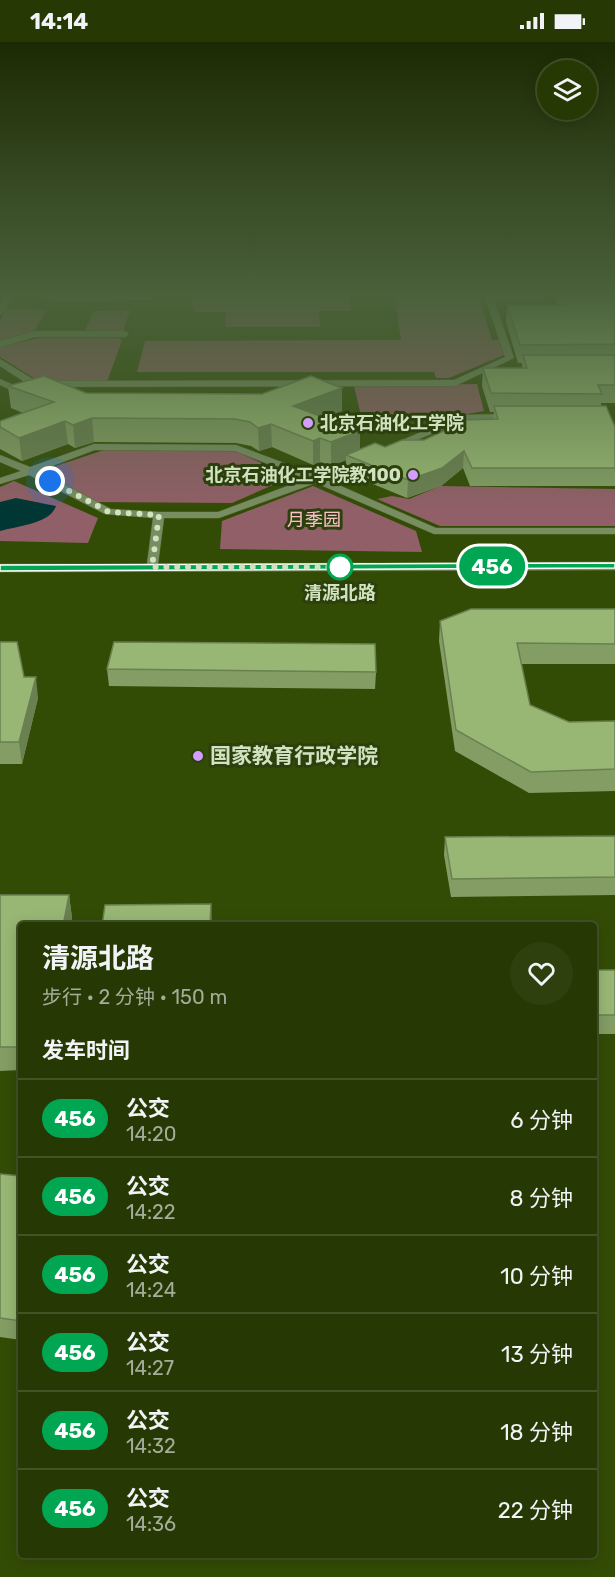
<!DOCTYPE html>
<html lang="zh">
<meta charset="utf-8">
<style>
:root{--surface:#263904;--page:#2e400e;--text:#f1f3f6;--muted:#a4ac9a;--line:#425326}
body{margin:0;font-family:Rubik,"Noto Sans SC",sans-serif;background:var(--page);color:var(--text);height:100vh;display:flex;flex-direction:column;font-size:22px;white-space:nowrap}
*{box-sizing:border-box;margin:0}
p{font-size:20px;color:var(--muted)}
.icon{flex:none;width:33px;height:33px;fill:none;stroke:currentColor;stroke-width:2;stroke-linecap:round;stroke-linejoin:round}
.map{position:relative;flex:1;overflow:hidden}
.side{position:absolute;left:18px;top:880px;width:579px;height:636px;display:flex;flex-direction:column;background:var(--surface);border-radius:6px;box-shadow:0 3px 15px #0003,0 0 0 2px var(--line)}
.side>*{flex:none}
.badge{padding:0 12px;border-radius:20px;font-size:21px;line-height:39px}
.fabs{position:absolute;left:537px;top:18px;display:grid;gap:12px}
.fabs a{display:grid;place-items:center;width:60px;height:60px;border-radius:50%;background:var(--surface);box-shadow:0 3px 15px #0003,0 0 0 2px var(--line);font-size:30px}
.you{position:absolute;width:30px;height:30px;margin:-15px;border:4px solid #fff;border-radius:50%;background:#1a73e8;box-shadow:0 0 0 9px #1a73e833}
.map>.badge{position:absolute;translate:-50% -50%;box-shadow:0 0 0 3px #fff}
h2{padding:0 24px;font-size:22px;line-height:54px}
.round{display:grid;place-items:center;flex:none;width:63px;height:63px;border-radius:32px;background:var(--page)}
.head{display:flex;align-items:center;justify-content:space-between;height:102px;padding:0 24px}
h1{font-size:28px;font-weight:700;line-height:45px}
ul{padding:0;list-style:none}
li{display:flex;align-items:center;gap:18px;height:78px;padding:0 24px;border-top:2px solid var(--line)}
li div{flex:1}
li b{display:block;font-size:22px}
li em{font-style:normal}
li .badge{min-width:66px;font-weight:700;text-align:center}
.status{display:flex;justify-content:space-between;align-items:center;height:42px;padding:0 30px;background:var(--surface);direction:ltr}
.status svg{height:16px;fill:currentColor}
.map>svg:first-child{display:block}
</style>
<div class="status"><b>14:14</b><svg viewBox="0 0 49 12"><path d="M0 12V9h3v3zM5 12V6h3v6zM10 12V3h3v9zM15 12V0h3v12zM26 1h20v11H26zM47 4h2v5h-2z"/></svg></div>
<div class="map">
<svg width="615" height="1535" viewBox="0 0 615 1535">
<rect width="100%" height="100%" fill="#334c05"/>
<path fill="#905f67" d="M194 252H350L351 269H319L320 285H225L226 270H196L192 265Z
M394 252H478L492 298H499L504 313 449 336H436L434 330H137L145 299 401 298Z
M5 267 47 268 33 291 0 300V279Z
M130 268 123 290 85 288 94 269Z
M40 296H118L122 298 107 340H40L0 315V304Z
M477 342 484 369 427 379 362 378 354 344Z
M104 408 236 409 291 435 232 461 92 460 44 428Z
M14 439 98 476 88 501 0 499V445Z
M313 444 416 489 422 510 220 507 222 479Z
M441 444 615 447V484H440L377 457 392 454 409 457Z"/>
<path fill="#003633" d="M16 456 56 464C50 482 17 484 0 489V460Z"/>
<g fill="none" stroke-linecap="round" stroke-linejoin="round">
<defs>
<path id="minor" d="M6 252H14L4 270 0 272V263Z
M484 252H541L543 256 539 258H494L514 316 455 344 34 345 15 350 0 343V337L16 344 26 341 0 324V317L36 339 454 338 505 315Z
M35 289H125L129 292 125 295H35L0 305V299Z
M514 372 519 375 517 377 465 378 395 407 386 405 461 373Z
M94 402 236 403 316 433 363 414 367 415V419L325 437 436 486H615V492H434L316 441 219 476H164L158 522 615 520V528L0 530V522H147L153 476 105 472 29 433 0 442V436L21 429 0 420V413L30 425ZM95 408 235 409 306 437 218 470H159L111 467 39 429Z"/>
</defs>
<use href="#minor" stroke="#536a2a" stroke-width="1"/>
<use href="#minor" fill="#788d62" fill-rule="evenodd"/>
</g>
<path fill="#839d64" d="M43 252H154L152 258 54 259 43 255Z
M554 252H615V361H601V364L615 385V444H470L463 426 441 444 407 456 346 431V418L331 424 320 420 313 423 272 405 259 409 251 404 236 401 94 400 75 406 68 402 22 419 0 407V379L23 371 11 366 8 344 86 351 342 369 324 375 360 408 385 405 424 398 460 385V378L493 377 494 370H490L482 344 483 326H522V321H518L506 280 507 263H558Z
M615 567V622H521L530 663 569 680 615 679V749L529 751 455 709 439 599 440 579Z
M0 600 38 656 22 722H0Z
M107 627 376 630 375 647 109 644Z
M615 794V853L451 855 444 813 445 795Z
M0 853H69L72 876 71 884H21V1028L0 1029Z
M594 928H615V992H594Z
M0 1132 21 1134V1298L0 1295Z"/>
<path fill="#6a8051" d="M342 346V369L293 387V364Z
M92 376 94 400 75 406 73 383Z
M65 379 68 402 22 419 19 396Z
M271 382 272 405 259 409 258 386Z
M360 389V413H346V418L331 424V400Z
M320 396V420L313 423V399Z
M464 409 463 426 441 444 407 456 408 438Z
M36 635 38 656 22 722 19 700Z
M69 853 72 876 71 884H63Z
M211 862 212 884H210Z"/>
<path fill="#98b774" stroke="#6a8051" stroke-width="1.5" d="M562 252H615V302L520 303 507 263H567Z
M523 313H615V343H598L602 352 491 351 483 326H527Z
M44 334 86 351 262 352 311 334 342 346 293 364 360 389 331 400 320 396 313 399 271 382 258 386 250 380 235 377 92 376 73 383 65 379 19 396 0 385V379L54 360 8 344Z
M494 364H606L615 385V426H472L464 409 442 426 408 438 346 413 375 401 385 405 402 398H424L452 385H463L460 378 498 377Z
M471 567H615V602L517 601 530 663 569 680 615 679V727L531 730 456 688 440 579Z
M0 600H17L24 635H36L19 700H0Z
M114 600 375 602 376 630 107 627Z
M615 794V835L452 837 445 795Z
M0 853H69L63 884H21V1005H0Z
M211 862 210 884H102L105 863Z
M594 928H615V973H594Z
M0 1132 21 1134V1279L0 1276Z"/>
<linearGradient id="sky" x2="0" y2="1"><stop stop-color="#1c2a03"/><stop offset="0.54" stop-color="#4a613b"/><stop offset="1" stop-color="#4a613b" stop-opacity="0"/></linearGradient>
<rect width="615" height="467" fill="url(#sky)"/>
<path fill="#00a651" stroke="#fff" stroke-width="1.5" d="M615 521V526L0 529V523Z"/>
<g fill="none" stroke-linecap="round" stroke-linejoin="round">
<path stroke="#d1e2c0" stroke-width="6" stroke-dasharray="0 10.8" d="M50 439 109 470 159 473 152 525H340"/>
</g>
<g fill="#d29dfd" stroke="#2c400d" stroke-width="2">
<circle cx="308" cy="381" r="6"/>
<circle cx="413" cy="433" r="6"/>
<circle cx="198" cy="714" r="6"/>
</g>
<circle fill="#fff" stroke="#00a651" stroke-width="3" cx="340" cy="525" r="12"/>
<g text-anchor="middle" stroke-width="6" stroke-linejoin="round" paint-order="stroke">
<g font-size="18" font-weight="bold" fill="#d1e2c0" stroke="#2c400d" text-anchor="start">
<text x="320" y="387">北京石油化工学院</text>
<text x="401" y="439" text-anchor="end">北京石油化工学院教100</text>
</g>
<g font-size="18" fill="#fcc0c8" stroke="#2c400d">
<text x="314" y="484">月季园</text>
</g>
<g font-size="18" font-weight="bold" fill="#d1e2c0" stroke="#2c400d">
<text x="340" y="557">清源北路</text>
</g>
<g font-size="21" font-weight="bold" fill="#d1e2c0" stroke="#2c400d" text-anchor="start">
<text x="210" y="721">国家教育行政学院</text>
</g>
</g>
</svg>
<div class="fabs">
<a><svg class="icon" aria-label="layers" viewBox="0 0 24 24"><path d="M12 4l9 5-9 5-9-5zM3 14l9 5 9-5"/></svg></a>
</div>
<div class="you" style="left:50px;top:439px"></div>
<b class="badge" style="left:492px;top:524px;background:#00a651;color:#fff">456</b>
<section class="side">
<div class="head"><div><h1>清源北路</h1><p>步行 · 2 分钟 · 150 m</p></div><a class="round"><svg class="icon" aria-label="heart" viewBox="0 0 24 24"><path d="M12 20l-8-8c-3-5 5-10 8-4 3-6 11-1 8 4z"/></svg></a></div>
<h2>发车时间</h2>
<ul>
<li><span class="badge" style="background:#00a651;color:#fff">456</span><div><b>公交</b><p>14:20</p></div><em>6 分钟</em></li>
<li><span class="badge" style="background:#00a651;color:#fff">456</span><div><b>公交</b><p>14:22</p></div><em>8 分钟</em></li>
<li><span class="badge" style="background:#00a651;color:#fff">456</span><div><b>公交</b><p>14:24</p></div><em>10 分钟</em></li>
<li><span class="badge" style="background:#00a651;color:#fff">456</span><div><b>公交</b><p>14:27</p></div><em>13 分钟</em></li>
<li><span class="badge" style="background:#00a651;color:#fff">456</span><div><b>公交</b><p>14:32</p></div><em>18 分钟</em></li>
<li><span class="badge" style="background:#00a651;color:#fff">456</span><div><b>公交</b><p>14:36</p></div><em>22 分钟</em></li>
</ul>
</section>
</div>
